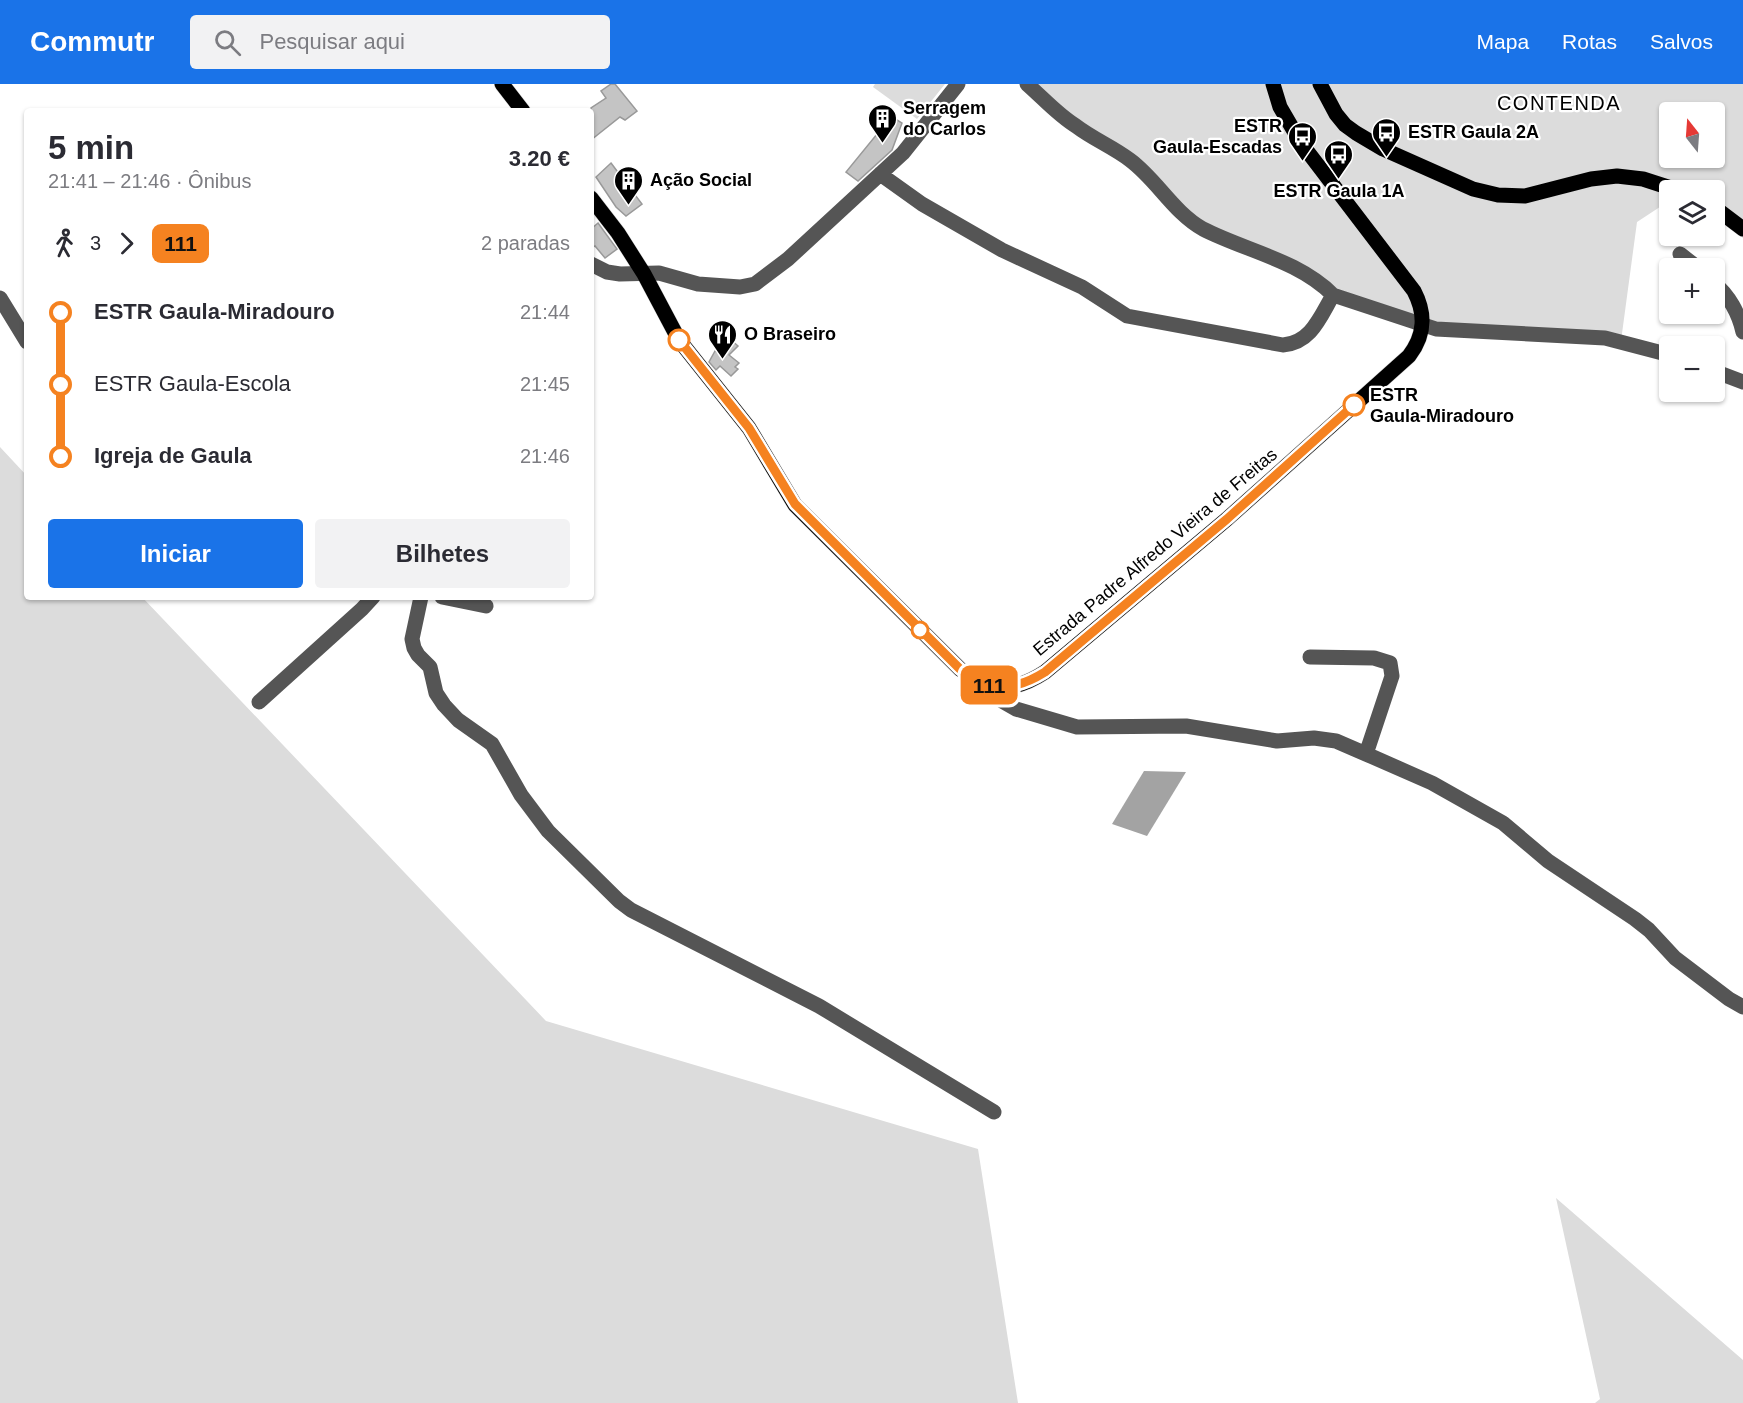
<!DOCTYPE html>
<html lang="pt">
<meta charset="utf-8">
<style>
:root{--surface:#fff;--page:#f2f2f3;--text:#2b2b33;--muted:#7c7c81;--accent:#1a73e8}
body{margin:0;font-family:Helvetica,sans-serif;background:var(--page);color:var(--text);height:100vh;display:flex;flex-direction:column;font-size:22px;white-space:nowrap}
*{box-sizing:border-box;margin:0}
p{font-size:20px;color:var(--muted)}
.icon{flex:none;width:33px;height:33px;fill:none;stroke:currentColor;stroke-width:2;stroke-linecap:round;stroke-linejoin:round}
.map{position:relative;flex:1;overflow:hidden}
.details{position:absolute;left:24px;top:24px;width:570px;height:492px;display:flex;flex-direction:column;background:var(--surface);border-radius:6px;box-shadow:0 2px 4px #0004}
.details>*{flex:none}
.badge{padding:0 12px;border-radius:9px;font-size:21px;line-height:39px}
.needle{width:39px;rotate:343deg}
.buttons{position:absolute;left:1659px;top:18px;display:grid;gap:12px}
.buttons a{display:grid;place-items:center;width:66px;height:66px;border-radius:6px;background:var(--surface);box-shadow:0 2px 4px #0004;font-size:30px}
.map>.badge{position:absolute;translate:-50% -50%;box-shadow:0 0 0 3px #fff}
.legs{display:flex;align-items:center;gap:9px;height:66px;padding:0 24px;font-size:20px}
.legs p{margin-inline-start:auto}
.head{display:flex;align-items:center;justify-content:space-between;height:102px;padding:0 24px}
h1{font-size:33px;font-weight:700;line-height:45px}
.primary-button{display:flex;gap:12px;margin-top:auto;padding:12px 24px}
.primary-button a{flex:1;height:69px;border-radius:6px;background:var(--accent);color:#fff;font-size:24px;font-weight:700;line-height:69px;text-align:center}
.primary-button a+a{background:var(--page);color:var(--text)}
ul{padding:0 24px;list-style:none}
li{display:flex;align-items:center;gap:21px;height:72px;font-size:22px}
li i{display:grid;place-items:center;width:9px;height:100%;margin:0 8px;background:currentColor}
li i::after{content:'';width:15px;height:15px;margin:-8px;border:4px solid;border-radius:50%;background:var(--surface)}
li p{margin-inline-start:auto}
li:first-child i{background:linear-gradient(#0000 50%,currentColor 0)}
li:last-child i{background:linear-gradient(currentColor 50%,#0000 0)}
header{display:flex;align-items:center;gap:36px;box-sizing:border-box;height:84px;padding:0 30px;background:var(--accent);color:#fff}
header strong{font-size:28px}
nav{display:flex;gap:33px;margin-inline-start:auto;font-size:21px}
.search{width:420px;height:54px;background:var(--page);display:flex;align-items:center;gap:15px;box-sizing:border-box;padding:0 21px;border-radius:6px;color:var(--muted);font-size:22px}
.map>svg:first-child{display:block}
</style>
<header>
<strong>Commutr</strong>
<div class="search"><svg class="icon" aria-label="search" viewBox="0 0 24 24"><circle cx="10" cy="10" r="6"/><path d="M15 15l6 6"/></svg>Pesquisar aqui</div>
<nav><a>Mapa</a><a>Rotas</a><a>Salvos</a></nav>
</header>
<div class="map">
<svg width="1743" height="1319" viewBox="0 0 1743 1319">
<rect width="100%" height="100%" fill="#fff"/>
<path fill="#dcdcdc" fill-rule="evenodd" d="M875 0H945L917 35 873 3Z
M1030 0H1743V154L1715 132 1714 106H1670L1669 117 1637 138 1621 257 1422 243 1204 145ZM1670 28H1714V74H1670Z
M0 363 27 392V513H142L546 937 978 1065 1018 1319H0Z
M1556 1114 1743 1276V1319H1595L1600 1315Z"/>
<path fill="#a3a3a3" d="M1144 687 1186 688 1147 752 1112 740Z"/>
<path fill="#c4c4c4" stroke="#999" stroke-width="1.5" d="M611 0H615L637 27 625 36 620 33 591 56V24L606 14 601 7Z
M884 28 902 39 892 66 858 97 846 88 882 44Z
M611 79 642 120 626 132 616 123 596 93Z
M598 139 617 165 605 174 595 162 591 164V145Z
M730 255 738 262 729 271 739 279 735 283 738 285 731 292 720 282 716 286 709 278 715 267 718 269Z"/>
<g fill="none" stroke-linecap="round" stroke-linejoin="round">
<defs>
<path id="major" d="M502 0 523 27
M1320 0 1336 30 1345 41 1356 49 1383 65 1473 105 1498 111 1525 112 1591 95 1617 92 1643 95 1677 106
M591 114 618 149 644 190 679 256 749 344 795 421 960 585C990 608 1013 609 1045 588L1227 435 1409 272C1425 251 1426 230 1414 207L1301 59 1280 23 1273 0
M1714 123 1743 145"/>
</defs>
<use href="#major" stroke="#dbdbdb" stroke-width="16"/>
<path stroke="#555" stroke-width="15" d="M1027 0C1043 14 1058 31 1076 42 1093 55 1113 63 1130 76 1157 96 1173 128 1203 145 1246 167 1298 176 1333 211L1436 245 1605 254 1670 271
M880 90 922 120 1002 166 1082 203 1127 232 1283 261C1311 259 1320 233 1333 211
M1680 170 1698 184
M591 180 607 188 620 190 659 189 698 200 740 203 755 200 788 175 903 69 958 0
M1714 199C1729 211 1739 230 1743 248
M0 214 27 258
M1714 287 1743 298
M421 513 412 555 414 564 418 571 430 583 436 609 444 621 458 636 492 660 521 711 548 747 619 817 631 826 819 922 994 1028
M442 513 486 522
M1310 573 1374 574 1390 579 1392 592 1366 670
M992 603 1002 617 1016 625 1077 643 1186 642 1277 657 1314 654 1336 657 1366 670 1432 699 1503 739 1548 777 1635 835 1649 846 1675 874 1729 915 1743 923
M259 618 362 525 373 513"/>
<use href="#major" stroke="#000" stroke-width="15"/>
</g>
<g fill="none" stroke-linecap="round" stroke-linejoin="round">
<defs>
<path id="line-1" d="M679 256 749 344 795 420 960 585C990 608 1013 608 1045 588L1227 435 1354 321"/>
</defs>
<use href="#line-1" stroke="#fff" stroke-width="14"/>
<use href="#line-1" stroke="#f58220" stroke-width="9"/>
</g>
<defs>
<symbol id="building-pin" viewBox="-11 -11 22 30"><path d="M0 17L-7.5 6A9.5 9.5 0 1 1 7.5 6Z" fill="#000" stroke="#fff"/><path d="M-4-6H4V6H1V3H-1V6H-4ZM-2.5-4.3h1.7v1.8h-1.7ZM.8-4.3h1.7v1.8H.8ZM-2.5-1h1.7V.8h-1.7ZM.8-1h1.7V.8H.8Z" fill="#fff"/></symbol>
<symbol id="bus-pin" viewBox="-11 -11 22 30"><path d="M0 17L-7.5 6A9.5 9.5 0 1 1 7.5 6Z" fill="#000" stroke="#fff"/><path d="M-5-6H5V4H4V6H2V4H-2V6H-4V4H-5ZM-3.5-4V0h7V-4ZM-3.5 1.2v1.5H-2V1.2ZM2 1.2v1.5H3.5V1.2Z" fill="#fff"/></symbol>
<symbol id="restaurant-pin" viewBox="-11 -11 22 30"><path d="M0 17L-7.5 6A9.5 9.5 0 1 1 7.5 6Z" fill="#000" stroke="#fff"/><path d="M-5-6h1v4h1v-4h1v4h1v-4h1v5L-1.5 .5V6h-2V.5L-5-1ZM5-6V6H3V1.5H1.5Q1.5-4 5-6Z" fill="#fff"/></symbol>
</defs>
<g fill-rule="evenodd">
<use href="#building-pin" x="866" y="18" width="33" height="45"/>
<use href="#bus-pin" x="1370" y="32" width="33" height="45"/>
<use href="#bus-pin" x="1286" y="36" width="33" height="45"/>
<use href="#bus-pin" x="1322" y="54" width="33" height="45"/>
<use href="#building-pin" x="612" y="80" width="33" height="45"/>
<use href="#restaurant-pin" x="706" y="234" width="33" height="45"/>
</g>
<g fill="#fff" stroke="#f58220" stroke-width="3">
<circle cx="679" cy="256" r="10"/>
<circle cx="1354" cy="321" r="10"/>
<circle cx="920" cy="546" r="8"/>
</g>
<g text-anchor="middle" stroke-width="4.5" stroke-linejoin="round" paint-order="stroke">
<g font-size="18" font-weight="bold" fill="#000" stroke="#fff" text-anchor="start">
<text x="903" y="30">Serragem<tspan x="903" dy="21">do Carlos</tspan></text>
<text x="1282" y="48" text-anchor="end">ESTR<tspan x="1282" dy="21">Gaula-Escadas</tspan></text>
<text x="1408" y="54">ESTR Gaula 2A</text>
<text x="650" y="102">Ação Social</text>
<text x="1339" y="113" text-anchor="middle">ESTR Gaula 1A</text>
<text x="744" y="256">O Braseiro</text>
</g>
<g font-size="18" font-weight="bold" fill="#000" stroke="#fff" text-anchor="start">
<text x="1370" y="317">ESTR<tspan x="1370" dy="21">Gaula-Miradouro</tspan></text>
</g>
<g font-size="18" fill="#000" stroke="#fff">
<text transform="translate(1155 468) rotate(-40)" y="6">Estrada Padre Alfredo Vieira de Freitas</text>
</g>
<g font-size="20" letter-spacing="1.5" fill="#000" stroke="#fff">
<text x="1559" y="26">CONTENDA</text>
</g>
</g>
</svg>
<div class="buttons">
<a><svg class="needle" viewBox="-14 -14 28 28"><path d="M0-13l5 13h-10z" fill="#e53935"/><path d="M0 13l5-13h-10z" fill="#7c7c81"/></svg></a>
<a><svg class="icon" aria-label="layers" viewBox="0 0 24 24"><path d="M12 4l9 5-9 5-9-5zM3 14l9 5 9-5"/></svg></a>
<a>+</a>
<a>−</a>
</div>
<b class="badge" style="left:989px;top:601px;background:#f58220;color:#111">111</b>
<section class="details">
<div class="head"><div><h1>5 min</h1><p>21:41 – 21:46 · Ônibus</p></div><b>3.20 €</b></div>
<div class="legs"><svg class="icon" aria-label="walk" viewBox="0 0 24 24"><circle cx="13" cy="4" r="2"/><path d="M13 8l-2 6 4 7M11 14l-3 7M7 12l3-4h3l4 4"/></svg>3<svg class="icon" aria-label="forward" viewBox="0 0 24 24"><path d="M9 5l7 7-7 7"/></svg><b class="badge" style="background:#f58220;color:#111">111</b><p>2 paradas</p></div>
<ul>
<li><i style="color:#f58220"></i><b>ESTR Gaula-Miradouro</b><p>21:44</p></li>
<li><i style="color:#f58220"></i><span>ESTR Gaula-Escola</span><p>21:45</p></li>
<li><i style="color:#f58220"></i><b>Igreja de Gaula</b><p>21:46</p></li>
</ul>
<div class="primary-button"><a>Iniciar</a><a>Bilhetes</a></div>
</section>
</div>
